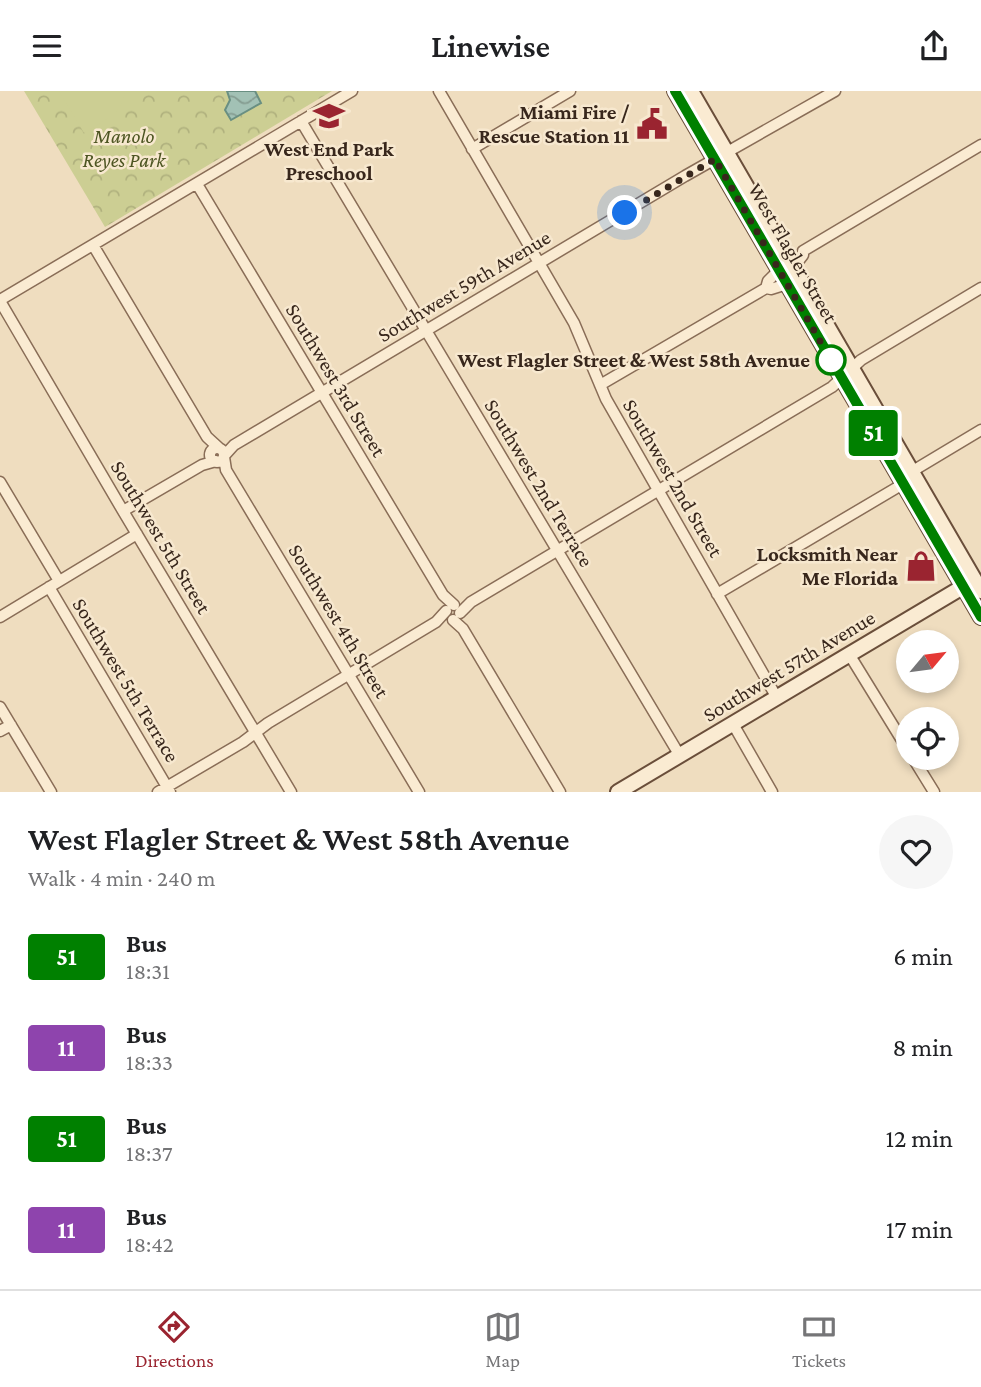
<!DOCTYPE html>
<meta charset="utf-8">
<style>
:root{--surface:#fff;--page:#f6f6f6;--text:#202124;--muted:#757577;--line:#e0e0e0;--accent:#9a2430}
body{margin:0;font-family:"Crimson Pro",serif;background:var(--page);color:var(--text);height:100vh;display:flex;flex-direction:column;font-size:26px;white-space:nowrap}
*{box-sizing:border-box;margin:0}
p{font-size:23px;color:var(--muted)}
.icon{flex:none;width:38px;height:38px;fill:none;stroke:currentColor;stroke-width:2;stroke-linecap:round;stroke-linejoin:round}
.map{position:relative;height:701px;overflow:hidden}
.details{display:flex;flex-direction:column;background:var(--surface);flex:1}
.details>*{flex:none}
.badge{padding:0 14px;border-radius:5px;font-size:24px;line-height:46px}
.needle{width:46px;rotate:61deg}
.fabs{position:absolute;left:896px;top:539px;display:grid;gap:14px}
.fabs a{display:grid;place-items:center;width:63px;height:63px;border-radius:50%;background:var(--surface);box-shadow:0 4px 10px #0003;font-size:35px}
.you{position:absolute;width:35px;height:35px;margin:-18px;border:5px solid #fff;border-radius:50%;background:#1a73e8;box-shadow:0 0 0 10px #1a73e833}
.map>.badge{position:absolute;translate:-50% -50%;box-shadow:0 0 0 4px #fff}
.round{display:grid;place-items:center;flex:none;width:74px;height:74px;border-radius:37px;background:var(--page)}
.overview{display:flex;align-items:center;justify-content:space-between;height:119px;padding:0 28px}
h1{font-size:33px;font-weight:600;line-height:52px}
ul{padding:0;list-style:none}
li{display:flex;align-items:center;gap:21px;height:91px;padding:0 28px}
li div{flex:1}
li b{display:block;font-size:26px}
li em{font-style:normal}
li .badge{min-width:77px;font-weight:700;text-align:center}
header{display:flex;justify-content:space-between;align-items:center;height:91px;padding:0 28px;background:var(--surface);font-size:32px;font-weight:600}
.menu{display:flex;justify-content:space-around;align-items:center;height:98px;border-top:2px solid var(--line);background:var(--surface);font-size:19px;color:var(--muted)}
.menu a{display:grid;justify-items:center;gap:4px}
.menu .current{color:var(--accent)}
.map>svg:first-child{display:block}
</style>
<header><svg class="icon" aria-label="menu" viewBox="0 0 24 24"><path d="M4 6h16M4 12h16M4 18h16"/></svg>Linewise<svg class="icon" aria-label="share" viewBox="0 0 24 24"><path d="M12 15V3M7 8l5-5 5 5M5 13v7h14v-7"/></svg></header>
<div class="map">
<svg width="981" height="701" viewBox="0 0 981 701">
<defs>
<pattern id="park-crowns" width="20" height="18" patternUnits="userSpaceOnUse" patternTransform="scale(1.75)"><rect width="20" height="18" fill="#ccce93"/><path d="M2 6a3 3 0 1 1 6 0M12 15a3 3 0 1 1 6 0" fill="none" stroke="#b0b17e"/></pattern>
<pattern id="water-waves" width="16" height="10" patternUnits="userSpaceOnUse" patternTransform="scale(1.75)"><rect width="16" height="10" fill="#a2c1b5"/><path d="M0 5q4-4 8 0t8 0" fill="none" stroke="#859d92"/></pattern>
</defs>
<rect width="100%" height="100%" fill="#efddbf"/>
<path fill="url(#park-crowns)" d="M24 0H332L105 136Z"/>
<path fill="#ccce93" d="M59 0H125C123 23 102 31 84 42Z"/>
<path fill="url(#water-waves)" stroke="#698f82" stroke-width="2" d="M227 0H255L261 12 231 29 225 19 230 9Z"/>
<g fill="none" stroke-linecap="round" stroke-linejoin="round">
<defs>
<path id="street" d="M439 0 574 232 606 308 777 607
M301 30 680 665
M472 58 570 0
M197 93 443 504 454 514
M93 154 207 346 219 357
M793 177 803 164V160L981 54
M766 197 768 190 779 179
M0 209 352 0
M0 210 123 420 291 701
M600 294 766 197 771 198 787 193
M210 364a7 7 0 1 1 14 0a7 7 0 1 1-14 0Z
M224 365 234 354 685 85 835 0
M224 366 226 379 419 701
M911 381 981 339
M0 391 59 490
M123 420 202 374 216 370
M49 496 170 701
M717 503 903 393
M460 522 471 511 832 296 861 269 981 197
M0 526 137 443
M453 529 463 538 560 701
M849 563 908 659
M0 616 51 701
M733 633 772 701
M0 640 11 634
M913 667 934 701
M158 701 243 651 268 632 436 531 446 520"/>
<path id="secondary" d="M675 0 981 526
M691 0 981 500
M618 701 971 491"/>
</defs>
<use href="#street" stroke="#896d57" stroke-width="13"/>
<use href="#secondary" stroke="#6a4e3a" stroke-width="18"/>
<use href="#street" stroke="#faebd2" stroke-width="10"/>
<use href="#secondary" stroke="#faebd2" stroke-width="14"/>
</g>
<g fill="none" stroke-linecap="round" stroke-linejoin="round">
<defs>
<path id="line" d="M675 0 981 526"/>
</defs>
<use href="#line" stroke="#fff" stroke-width="16"/>
<use href="#line" stroke="#008000" stroke-width="10"/>
<path stroke="#38271c" stroke-width="7" stroke-dasharray="0 12.6" d="M625 122 715 68 831 269"/>
</g>
<defs>
<symbol id="school-bare" viewBox="-9 -9 18 18"><path d="M0-5L7-2L0 1L-7-2ZM-4 1L0 2.5L4 1V4Q0 6-4 4Z" fill="#9a2430" stroke="#f7e8cf" stroke-width="2.5" paint-order="stroke"/></symbol>
<symbol id="civic-bare" viewBox="-9 -9 18 18"><path d="M-.6-6.5H3V-4.5H.6V-3L4-1V1h2V6H-6V1h2V-1L-.6-3ZM-1.2 2.5V6h2.4V2.5Z" fill="#9a2430" stroke="#f7e8cf" stroke-width="2.5" paint-order="stroke"/></symbol>
<symbol id="shop-bare" viewBox="-9 -9 18 18"><path d="M-5-2.5h2.3a2.7 3.5 0 0 1 5.4 0H5L5.5 6h-11ZM-1.5-2.5h3a1.5 2.3 0 0 0-3 0Z" fill="#9a2430" stroke="#f7e8cf" stroke-width="2.5" paint-order="stroke"/></symbol>
</defs>
<g fill-rule="evenodd">
<use href="#school-bare" x="307" y="3" width="44" height="44"/>
<use href="#civic-bare" x="630" y="11" width="44" height="44"/>
<use href="#shop-bare" x="899" y="453" width="44" height="44"/>
</g>
<circle fill="#fff" stroke="#008000" stroke-width="3.5" cx="831" cy="269" r="14"/>
<g text-anchor="middle" stroke-width="5" stroke-linejoin="round" paint-order="stroke">
<g font-size="21" font-weight="bold" fill="#38271c" stroke="#f7e8cf" text-anchor="end">
<text x="629" y="28">Miami Fire /<tspan x="629" dy="24">Rescue Station 11</tspan></text>
<text x="329" y="65" text-anchor="middle">West End Park<tspan x="329" dy="24">Preschool</tspan></text>
<text x="898" y="470">Locksmith Near<tspan x="898" dy="24">Me Florida</tspan></text>
</g>
<g font-size="21" font-style="italic" fill="#4d5522" stroke="#f7e8cf">
<text x="124" y="52">Manolo<tspan x="124" dy="24">Reyes Park</tspan></text>
</g>
<g font-size="21" fill="#38271c" stroke="#f7e8cf">
<text transform="translate(793 162) rotate(60)" y="7">West Flagler Street</text>
<text transform="translate(464 195) rotate(-31)" y="7">Southwest 59th Avenue</text>
<text transform="translate(336 289) rotate(59)" y="7">Southwest 3rd Street</text>
<text transform="translate(673 387) rotate(60)" y="7">Southwest 2nd Street</text>
<text transform="translate(539 392) rotate(59)" y="7">Southwest 2nd Terrace</text>
<text transform="translate(161 446) rotate(59)" y="7">Southwest 5th Street</text>
<text transform="translate(339 530) rotate(59)" y="7">Southwest 4th Street</text>
<text transform="translate(789 575) rotate(-31)" y="7">Southwest 57th Avenue</text>
<text transform="translate(126 589) rotate(59)" y="7">Southwest 5th Terrace</text>
</g>
<g font-size="21" font-weight="bold" fill="#38271c" stroke="#f7e8cf" text-anchor="end">
<text x="810" y="276">West Flagler Street &amp; West 58th Avenue</text>
</g>
</g>
</svg>
<div class="fabs">
<a><svg class="needle" viewBox="-14 -14 28 28"><path d="M0-13l5 13h-10z" fill="#e53935"/><path d="M0 13l5-13h-10z" fill="#757577"/></svg></a>
<a><svg class="icon" aria-label="locate" viewBox="0 0 24 24"><circle cx="12" cy="12" r="6"/><path d="M12 2v4M12 18v4M2 12h4M18 12h4"/></svg></a>
</div>
<div class="you" style="left:625px;top:122px"></div>
<b class="badge" style="left:873px;top:342px;background:#008000;color:#fff">51</b>
</div>
<section class="details">
<div class="overview"><div><h1>West Flagler Street &amp; West 58th Avenue</h1><p>Walk · 4 min · 240 m</p></div><a class="round"><svg class="icon" aria-label="heart" viewBox="0 0 24 24"><path d="M12 20l-8-8c-3-5 5-10 8-4 3-6 11-1 8 4z"/></svg></a></div>
<ul>
<li><span class="badge" style="background:#008000;color:#fff">51</span><div><b>Bus</b><p>18:31</p></div><em>6 min</em></li>
<li><span class="badge" style="background:#8e44ad;color:#fff">11</span><div><b>Bus</b><p>18:33</p></div><em>8 min</em></li>
<li><span class="badge" style="background:#008000;color:#fff">51</span><div><b>Bus</b><p>18:37</p></div><em>12 min</em></li>
<li><span class="badge" style="background:#8e44ad;color:#fff">11</span><div><b>Bus</b><p>18:42</p></div><em>17 min</em></li>
</ul>
</section>
<nav class="menu">
<a class="current"><svg class="icon" aria-label="directions" viewBox="0 0 24 24"><path d="M12 3l9 9-9 9-9-9zM9 14v-3h6M13 9l2 2-2 2"/></svg>Directions</a>
<a><svg class="icon" aria-label="map" viewBox="0 0 24 24"><path d="M3 6l6-2 6 2 6-2v14l-6 2-6-2-6 2zM9 4v14M15 6v14"/></svg>Map</a>
<a><svg class="icon" aria-label="tickets" viewBox="0 0 24 24"><path d="M3 7h18v10H3zM15 7v10"/></svg>Tickets</a>
</nav>
